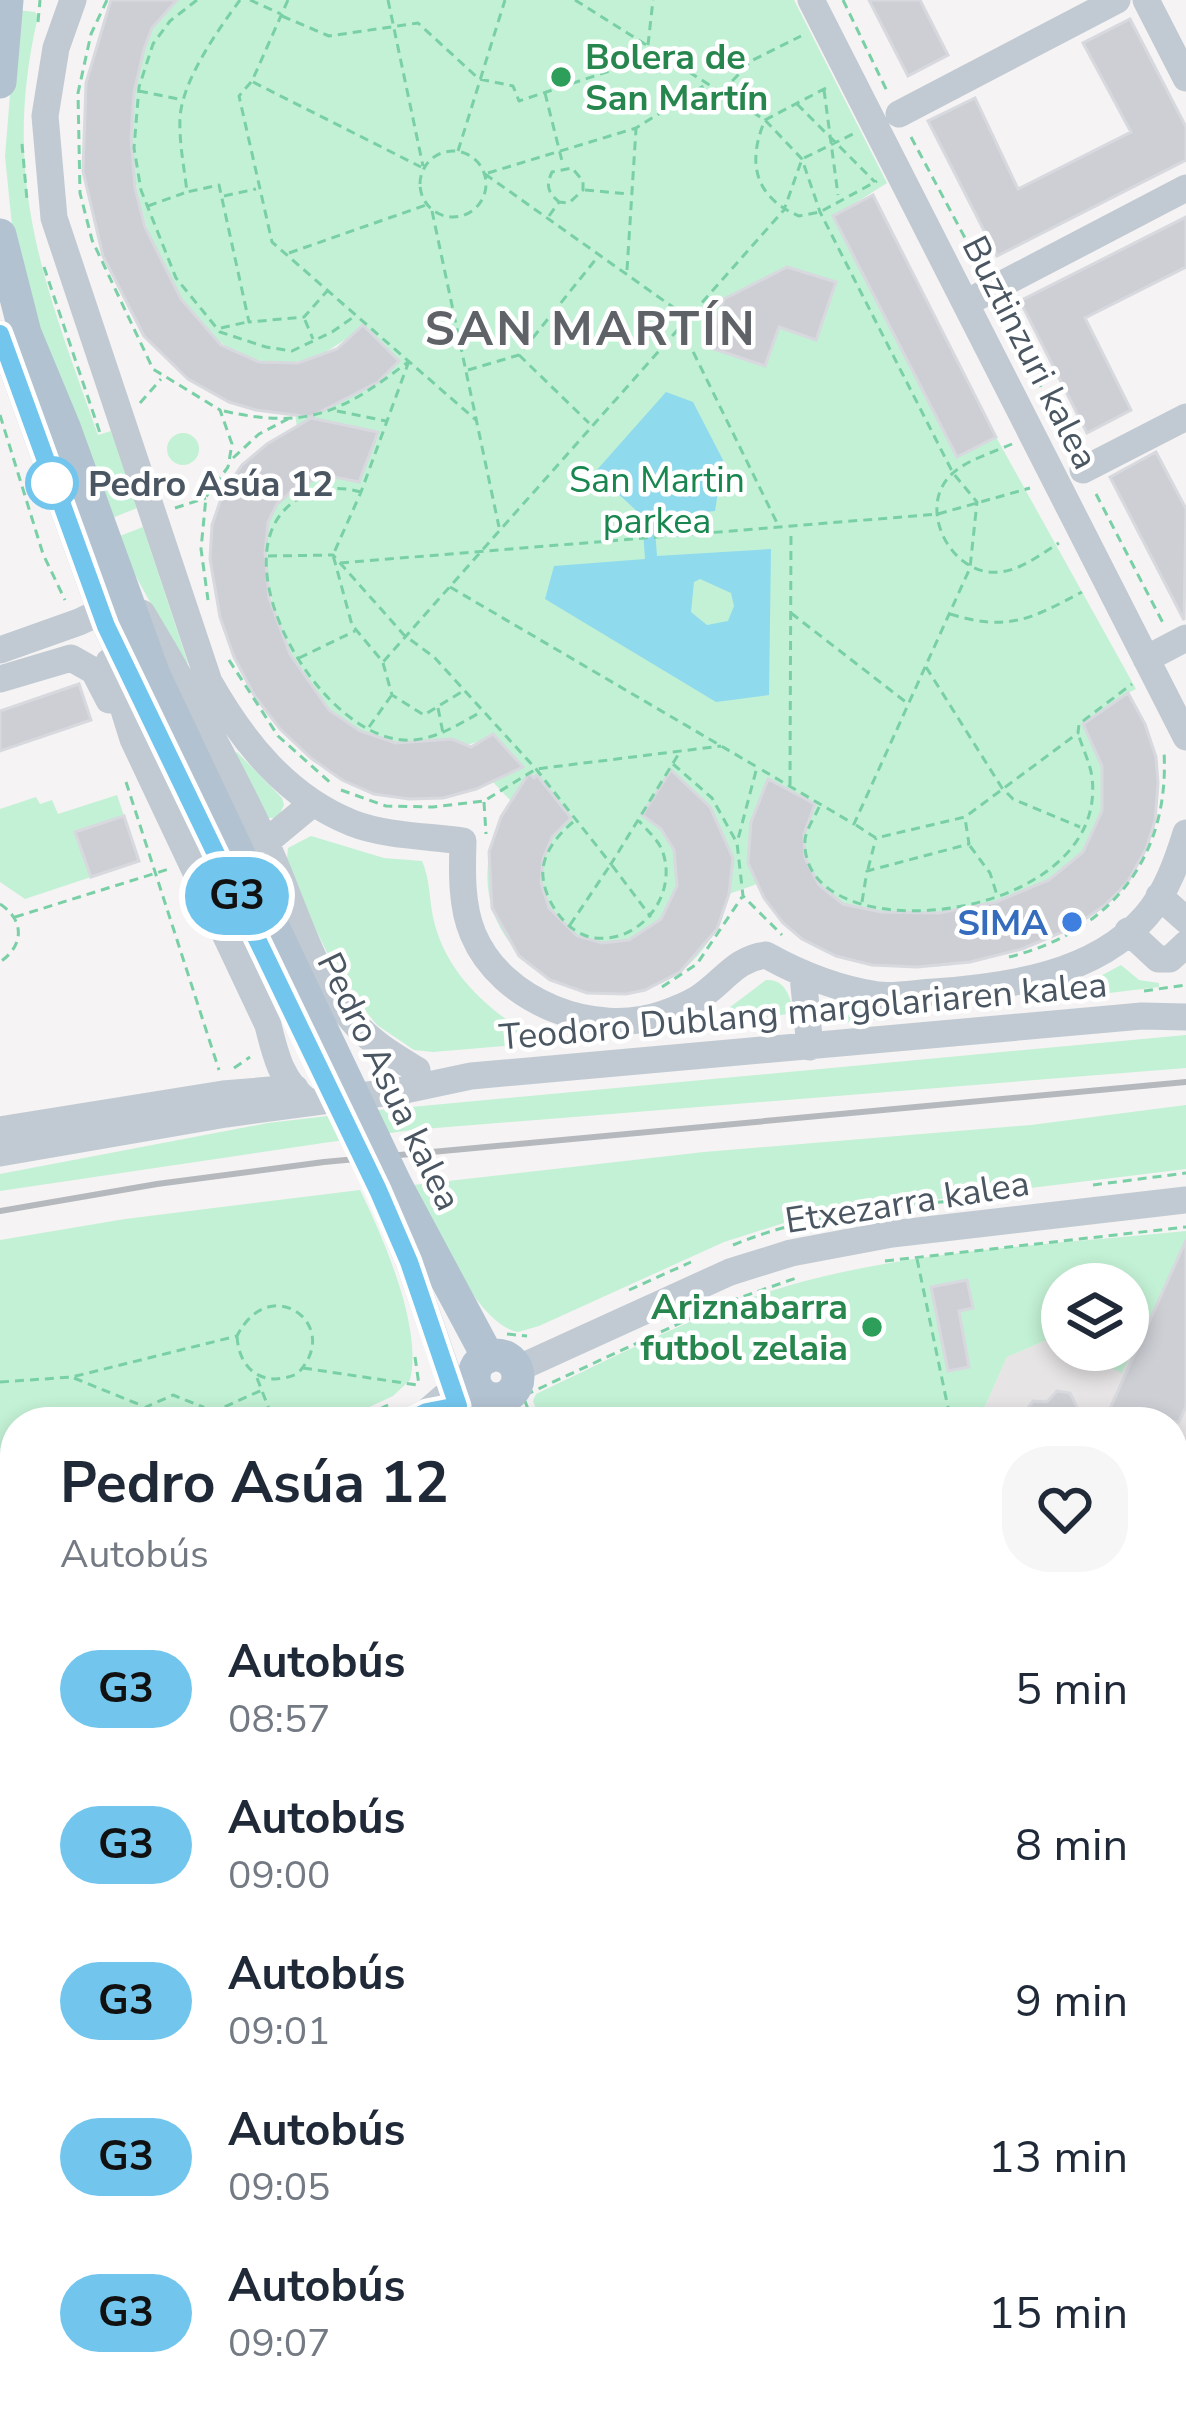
<!DOCTYPE html>
<html lang="es">
<meta charset="utf-8">
<style>
:root{--surface:#fff;--page:#f6f6f7;--text:#1f2937;--muted:#747a83}
body{margin:0;font-family:"Nunito Sans",sans-serif;background:var(--page);color:var(--text);height:100vh;display:flex;flex-direction:column;font-size:45px;white-space:nowrap}
*{box-sizing:border-box;margin:0}
p{font-size:39px;color:var(--muted)}
.icon{flex:none;width:66px;height:66px;fill:none;stroke:currentColor;stroke-width:2;stroke-linecap:round;stroke-linejoin:round}
.map{position:relative;flex:1;overflow:hidden}
.details{position:absolute;left:0px;top:1407px;width:1188px;height:1011px;display:flex;flex-direction:column;background:var(--surface);border-radius:48px 48px 0 0;box-shadow:0 6px 18px #0003}
.details>*{flex:none}
.badge{padding:0 24px;border-radius:39px;font-size:42px;line-height:78px}
.controls{position:absolute;left:1041px;top:1263px;display:grid;gap:24px}
.controls a{display:grid;place-items:center;width:108px;height:108px;border-radius:50%;background:var(--surface);box-shadow:0 6px 18px #0003;font-size:60px}
.map>.badge{position:absolute;translate:-50% -50%;box-shadow:0 0 0 6px #fff}
.round{display:grid;place-items:center;flex:none;width:126px;height:126px;border-radius:48px;background:var(--page)}
.overview{display:flex;align-items:center;justify-content:space-between;height:204px;padding:0 60px}
h1{font-size:57px;font-weight:700;line-height:90px}
ul{padding:0;list-style:none}
li{display:flex;align-items:center;gap:36px;height:156px;padding:0 60px}
li div{flex:1}
li b{display:block;font-size:45px}
li em{font-style:normal}
li .badge{min-width:132px;font-weight:700;text-align:center}
.map>svg:first-child{display:block}
</style>
<div class="map">
<svg width="1186" height="2416" viewBox="0 0 1186 2416">
<rect width="100%" height="100%" fill="#f5f3f3"/>
<path fill="#e6e4e5" d="M1186 1231V1656L1173 1684V1422H978L1007 1357 1049 1339 1062 1345V1350H1073L1114 1368 1128 1350Z"/>
<path fill="#c3f1d5" d="M177 0H794L887 183 833 217 956 457 996 437 1136 689 1128 693C1186 852 1077 960 928 967 882 969 833 963 796 935 778 921 767 903 757 884L729 894C677 1087 407 969 511 801L492 781 519 762 493 734C466 750 453 746 422 745 395 743 366 738 343 721 266 667 209 441 359 482L378 434 342 424 297 429 295 412C337 406 368 392 398 361L363 325C201 473 78 153 152 28 158 18 169 9 177 0Z
M17 10 35 12 38 16C0 180 44 282 98 435L111 431 137 508 107 520 16 265 5 156Z
M167 449a16 16 0 1 1 32 0a16 16 0 1 1-32 0Z
M143 527 188 663 184 664 128 562 120 536Z
M237 752 282 798 284 805 278 818H266L231 756Z
M117 795 124 816 76 832 91 877 25 899 0 882V809L36 797 40 804 52 800 58 814Z
M311 836 384 858 422 861C430 879 429 897 433 917 446 977 492 1012 541 1043L433 1052 414 1050 377 1025 341 981 286 869 288 848Z
M1121 965 1139 980 1159 983V987L1068 998 1067 994Z
M766 980C782 979 788 991 792 1005L787 1014 710 1028 709 1023Z
M835 1004 886 1011V1019L828 1024 824 1021V1012Z
M1186 1035V1068L411 1130 0 1191V1174L268 1123 379 1110Z
M1186 1105V1169L809 1215 724 1242 539 1326 518 1332C475 1324 433 1223 413 1185L704 1152 1031 1125Z
M360 1190C383 1237 423 1328 410 1380L393 1396 337 1422H15V1574L0 1580V1240L125 1219Z
M1186 1231V1240L1133 1358H1129L1122 1373 1073 1350H1128V1284H1062V1345L1049 1339 1007 1357 978 1422H541L533 1401 536 1394C624 1353 711 1306 805 1281 926 1249 1062 1244 1186 1231Z
M1178 1582 1186 1584V1656L1173 1684V1630L1185 1603 1173 1597Z
M0 1938 15 1970V2045L0 2013Z
M370 2403H414L420 2416H344Z
M545 2403H605L579 2416H550Z
M764 2403H1006L1009 2416H736Z"/>
<path fill="#90daee" fill-rule="evenodd" d="M666 392 693 402 723 460 715 511 654 517 657 556 771 549 769 695 716 702 545 599 554 566 645 559 642 516 595 472ZM700 579 731 593 734 606 728 621 707 625 691 612 694 582Z"/>
<path fill="#cdcfd5" stroke="#d7d9de" stroke-width="3" d="M111 0H177L152 28 144 49 134 92 131 137 135 188 145 227 181 299 221 345 259 362 298 363 337 349 363 325 399 361 378 382 310 417 256 410 229 402 188 379 144 336 103 256 83 171 86 83Z
M869 0H920L948 55 908 76Z
M1130 19 1186 127V160L997 256 928 121 975 98 1018 189 1131 132 1083 43Z
M873 195 996 437 957 457 833 216Z
M1186 217V267L1085 318 1131 410 1087 433 1020 301Z
M787 267 836 282 816 340 779 327 765 366 708 347 724 299Z
M311 418 378 432 359 482 330 476 300 484 277 504 268 522 265 553 269 598 290 654 329 710 360 731 396 743 452 739 471 747 493 734 523 767 476 789 443 798 409 799 374 794 342 780 311 758 280 729 254 695 234 657 220 617 210 559 212 525 223 493 242 465 267 444Z
M1156 452 1186 509 1184 620 1110 477Z
M79 684 91 720 0 751V711Z
M1128 693 1145 724 1156 757 1158 783 1155 821 1146 849 1127 883 1105 905 1072 928 1022 949 970 962 917 967 872 965 836 956 802 939 783 923 764 898 748 863 751 822 768 779 815 804 804 834 805 858 819 885 843 904 881 912 939 913 996 902 1049 880 1083 852 1102 811V766L1083 724Z
M671 770 710 807 733 858 729 894 717 929 680 972 645 990 626 994 587 993 550 980 519 956 492 908 489 852 501 817 529 773 534 778 537 775 571 818 552 837 543 859 541 883 549 908 577 936 602 943 629 940 661 919 677 886 674 850 661 829 642 815Z
M124 816 139 861 91 877 75 832Z
M1186 1240V1406L1179 1422H1117L1119 1418 1108 1413Z
M967 1280 973 1308 959 1311 969 1367 948 1371 931 1287Z
M1057 1391 1070 1393 1077 1407 1064 1422H1029L1024 1413 1033 1401 1047 1402Z"/>
<g fill="none" stroke-linecap="round" stroke-linejoin="round">
<path stroke="#7ad0a6" stroke-width="3" stroke-dasharray="9 6" stroke-linecap="butt" d="M107 0 91 34 78 93 80 193 92 240 153 369 220 410 232 444 228 467 206 497 201 549 208 600
M197 0 170 21 153 44 139 87 134 148 141 190 176 278 220 332 266 347 292 351 332 332 355 316
M240 0C218 30 183 79 180 117 179 143 184 166 187 192L219 185 249 322 304 317 328 290
M250 0 281 14
M288 0 252 81 239 96 272 242 476 420
M388 0 423 166
M575 0 765 120 802 159 820 212 953 473 977 502 970 568 854 824 757 767
M843 0 887 91
M282 16 329 36 418 23 479 79 513 86 519 101 658 55
M38 22 40 0
M648 45 653 0
M253 82 421 167
M826 88 765 120C747 162 754 197 799 216L820 212 877 181
M824 90 838 195
M139 91 183 100
M722 92 751 61 801 36
M545 93 563 165
M797 104 875 182
M911 137 980 266
M22 144 27 200
M420 184a33 33 0 1 1 66 0a33 33 0 1 1-66 0Z
M458 151 505 0
M488 173 636 128 705 85
M485 174 684 315
M585 190 629 194
M224 196 256 189
M148 206 184 193
M432 211 499 527
M549 216 559 202 569 203 583 190V181L572 168 552 172C546 185 547 192 559 202
M289 253 426 205
M44 267 100 433
M627 270 636 129
M1003 312 1072 448
M305 320 313 339
M680 325 779 527
M221 328 247 322
M519 355 589 423
M409 361 361 492 333 555 352 625 383 662 784 210 802 159 853 134
M468 370 519 355 600 254
M140 403 161 379
M224 411C307 430 343 412 408 362
M337 411 386 421
M0 415 43 554 65 600
M1012 444C994 452 967 460 953 473 914 507 952 578 1000 572 1021 570 1041 554 1059 543
M233 458 259 434 288 419
M361 492C337 485 310 488 291 504 217 562 324 747 413 740 438 738 459 724 481 712
M1096 494 1163 623
M175 508 206 498
M268 556 333 555 404 635 434 657 536 769 611 864 678 755
M340 563 938 514 1030 488
M450 587 757 767 737 843
M791 613 907 703
M950 614C1008 632 1031 619 1082 592
M299 658 355 631
M229 660 278 736 333 785
M383 663 392 695 424 715 463 691
M926 667 1002 788 1013 799 1080 827
M438 708 443 733
M369 727 391 696
M673 764 712 798 737 843 743 896 782 935
M126 782 219 1070
M790 785 791 530
M341 790 386 806 433 807 484 801 536 769 721 746
M484 802 486 834
M819 807C815 817 805 831 805 841 800 956 1110 925 1092 777 1090 763 1082 747 1078 733
M573 822C559 834 546 849 543 868 540 896 566 935 595 938 641 943 679 894 662 850 658 840 646 829 639 821
M856 825 876 838 965 817 1078 733 1079 724 1132 684
M970 846 990 873 997 895
M868 869 876 838
M862 902 867 871 969 844 965 818
M0 904C25 920 24 946 0 962
M15 917 169 869
M570 925 611 864 651 917
M1009 957C1112 931 1170 857 1164 751
M662 987 697 964 742 897
M1144 991 1186 985
M234 1068 250 1057
M1093 1185 1186 1173
M733 1245C804 1216 876 1208 952 1201
M917 1259 951 1422
M885 1261 1186 1227
M629 1290 691 1262
M507 1334 527 1336
M415 1357 419 1385
M303 1368 417 1385
M74 1378 143 1406
M257 1378 274 1422
M0 1382 72 1377 237 1336C270 1270 345 1326 297 1374 264 1388 239 1371 237 1336
M211 1413 262 1390
M137 1422 146 1407 173 1395 203 1407 210 1414
M353 1422 388 1405
M533 1422 523 1396 719 1305 799 1277
M0 1477 15 1473
M0 1514 15 1519
M1173 1698 1186 1669
M1173 1810 1185 1781
M0 1824 15 1856
M1173 1915 1186 1886
M1173 1927 1186 1933
M0 1931 15 1963
M0 2097 15 2128
M1173 2120 1186 2125
M1173 2382 1186 2355
M59 2416 88 2403
M852 2416H861
M1157 2416 1163 2403"/>
<path stroke="#c1cad2" stroke-width="27" d="M73 0 56 48 45 116 54 218 209 682C243 742 287 797 352 823 385 836 428 836 463 841 462 871 461 906 473 934 501 1002 595 1038 663 1014 674 1010 687 1005 697 999 722 984 735 958 766 955 802 975 837 989 878 995 896 997 916 993 934 992 1006 987 1095 975 1146 916 1166 893 1177 862 1186 833
M811 0 1186 737
M1146 0 1186 78
M899 114 1117 0
M966 303 1186 188
M0 334 106 626 289 1003
M1083 470 1186 417
M142 613C186 686 227 762 264 839 293 899 308 968 352 1020 370 1042 394 1056 417 1070
M0 650 79 622 113 606
M1146 659 1186 638
M109 662 133 739 268 1025C276 1058 282 1082 309 1103
M0 679 71 658 94 671 109 700
M266 842 313 803
M1159 896 1186 920
M1128 931 1158 959H1170L1186 944
M803 976 810 1047
M0 1130 223 1094 295 1088
M0 1153 226 1114 405 1090 471 1076 1142 1016 1186 1017
M378 1189 409 1262 464 1422
M517 1369 730 1272 791 1253 892 1234 1186 1200
M443 1411 487 1397
M406 1422 427 1412 475 1370
M0 1613 15 1606
M1173 1760 1186 1731
M0 1879 15 1910
M1173 1986 1186 1992
M0 2037 15 2069
M0 2219 15 2212
M1173 2224 1186 2194
M1173 2283 1186 2289
M175 2403 181 2416
M250 2403 256 2416
M484 2403 491 2416
M1018 2403 1019 2416
M117 2416 144 2403
M714 2416 739 2403
M1072 2416 1079 2403"/>
<path stroke="#b3c2d1" stroke-width="33" d="M0 82 7 0
M0 235 25 333 64 427 154 675 305 994
M397 1187 488 1357
M474 1377a22 22 0 1 1 44 0a22 22 0 1 1-44 0Z
M1173 2230 1186 2236"/>
<path stroke="#b5b8bd" stroke-width="6" d="M0 1211 157 1184 324 1162 1186 1082"/>
<path stroke="#c1cad2" stroke-width="27" d="M289 1003 378 1189"/>
<path stroke="#b3c2d1" stroke-width="33" d="M305 994 397 1187"/>
</g>
<g fill="none" stroke-linecap="round" stroke-linejoin="round">
<defs>
<path id="line" d="M0 334 106 626 378 1190 409 1262 458 1406 427 1412 406 1422"/>
</defs>
<use href="#line" stroke="#fff" stroke-width="27"/>
<use href="#line" stroke="#72c6ee" stroke-width="18"/>
</g>
<g fill="#2e9e5b" stroke="#fff" stroke-width="4.5">
<circle cx="561" cy="77" r="12"/>
<circle cx="872" cy="1327" r="12"/>
</g>
<circle fill="#fff" stroke="#72c6ee" stroke-width="6" cx="52" cy="483" r="24"/>
<circle fill="#3f7fe0" stroke="#fff" stroke-width="4.5" cx="1072" cy="922" r="12"/>
<g text-anchor="middle" stroke-width="9" stroke-linejoin="round" paint-order="stroke">
<g font-size="36" font-weight="bold" fill="#27864d" stroke="#fff" text-anchor="start">
<text x="585" y="69">Bolera de<tspan x="585" dy="41">San Martín</tspan></text>
<text x="848" y="1319" text-anchor="end">Ariznabarra<tspan x="848" dy="41">futbol zelaia</tspan></text>
</g>
<g font-size="36" fill="#4a5661" stroke="#fff">
<text transform="translate(1031 352) rotate(63)" y="13">Buztinzuri kalea</text>
<text transform="translate(803 1010) rotate(-5)" y="13">Teodoro Dublang margolariaren kalea</text>
<text transform="translate(390 1081) rotate(64)" y="13">Pedro Asua kalea</text>
<text transform="translate(907 1201) rotate(-9)" y="13">Etxezarra kalea</text>
</g>
<g font-size="36" fill="#17864f" stroke="#fff">
<text x="657" y="492">San Martin<tspan x="657" dy="41">parkea</tspan></text>
</g>
<g font-size="36" font-weight="bold" fill="#4a5661" stroke="#fff" text-anchor="start">
<text x="88" y="496">Pedro Asúa 12</text>
</g>
<g font-size="36" font-weight="bold" fill="#366cbe" stroke="#fff" text-anchor="end">
<text x="1048" y="935">SIMA</text>
</g>
<g font-size="48" font-weight="bold" letter-spacing="3" fill="#5f6368" stroke="#fff">
<text x="591" y="345">SAN MARTÍN</text>
</g>
</g>
</svg>
<div class="controls">
<a><svg class="icon" aria-label="layers" viewBox="0 0 24 24"><path d="M12 4l9 5-9 5-9-5zM3 14l9 5 9-5"/></svg></a>
</div>
<b class="badge" style="left:237px;top:896px;background:#72c6ee;color:#111">G3</b>
<section class="details">
<div class="overview"><div><h1>Pedro Asúa 12</h1><p>Autobús</p></div><a class="round"><svg class="icon" aria-label="heart" viewBox="0 0 24 24"><path d="M12 20l-8-8c-3-5 5-10 8-4 3-6 11-1 8 4z"/></svg></a></div>
<ul>
<li><span class="badge" style="background:#72c6ee;color:#111">G3</span><div><b>Autobús</b><p>08:57</p></div><em>5 min</em></li>
<li><span class="badge" style="background:#72c6ee;color:#111">G3</span><div><b>Autobús</b><p>09:00</p></div><em>8 min</em></li>
<li><span class="badge" style="background:#72c6ee;color:#111">G3</span><div><b>Autobús</b><p>09:01</p></div><em>9 min</em></li>
<li><span class="badge" style="background:#72c6ee;color:#111">G3</span><div><b>Autobús</b><p>09:05</p></div><em>13 min</em></li>
<li><span class="badge" style="background:#72c6ee;color:#111">G3</span><div><b>Autobús</b><p>09:07</p></div><em>15 min</em></li>
</ul>
</section>
</div>
